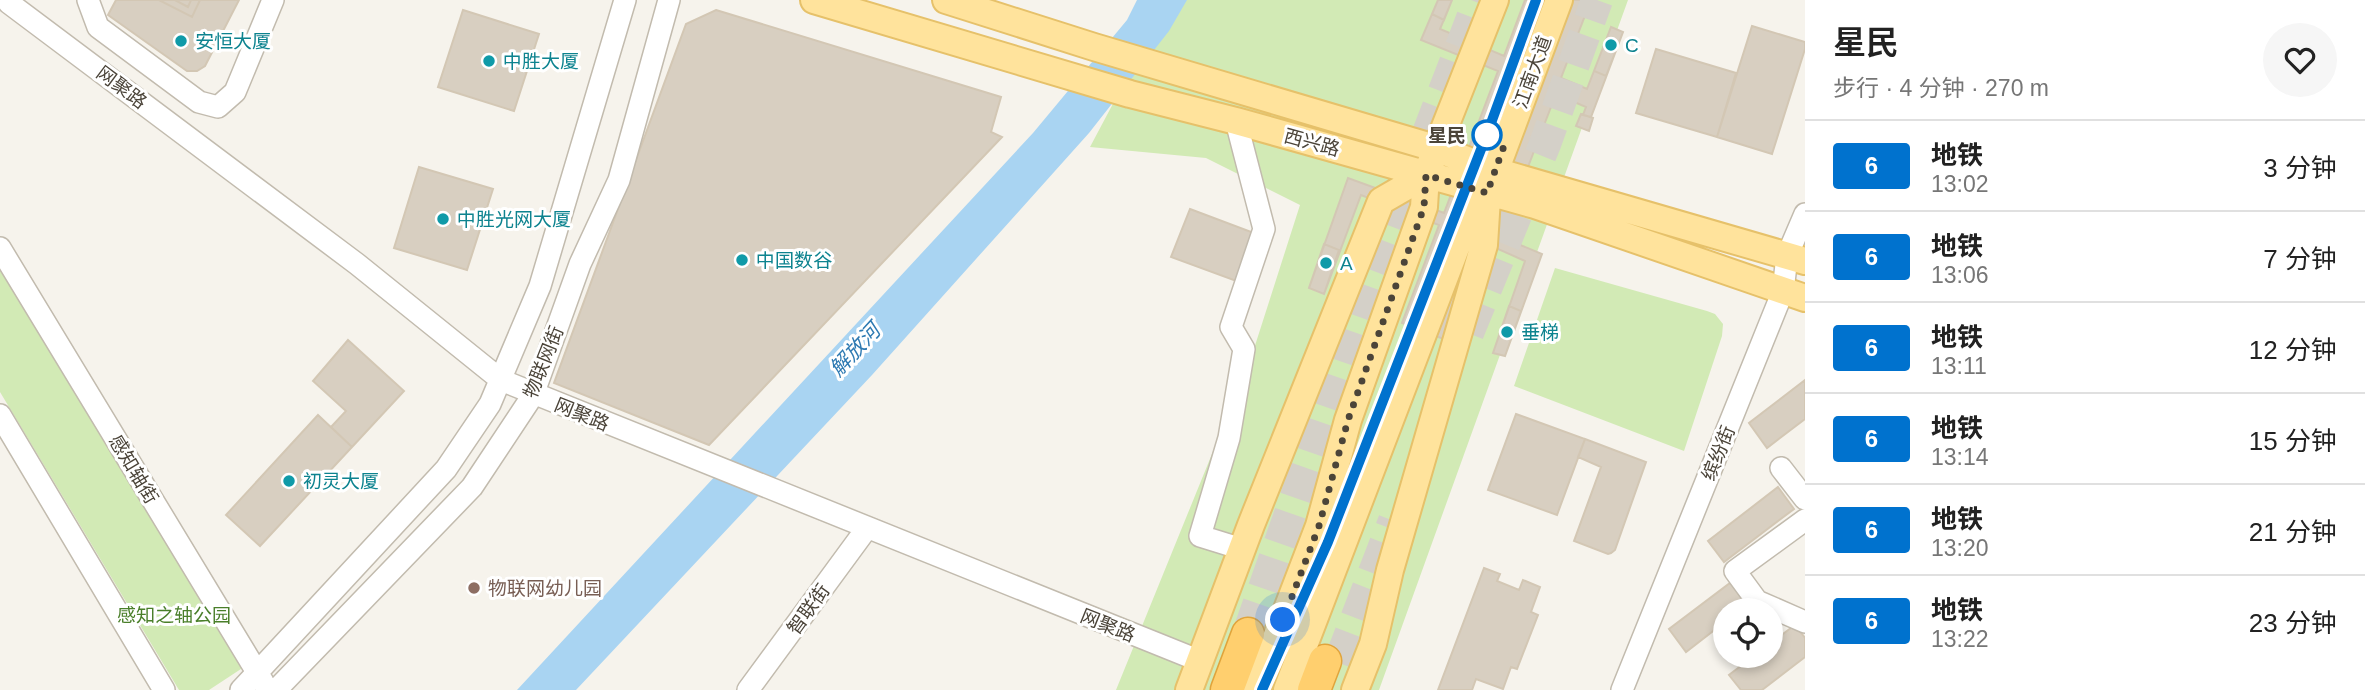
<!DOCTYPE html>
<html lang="zh">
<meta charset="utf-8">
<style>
:root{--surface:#fff;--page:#f6f6f6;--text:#222;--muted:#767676;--line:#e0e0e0}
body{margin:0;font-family:Helvetica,"Noto Sans SC",sans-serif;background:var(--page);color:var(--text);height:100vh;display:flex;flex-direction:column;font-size:26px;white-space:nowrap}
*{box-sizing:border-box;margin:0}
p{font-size:23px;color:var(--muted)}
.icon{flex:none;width:38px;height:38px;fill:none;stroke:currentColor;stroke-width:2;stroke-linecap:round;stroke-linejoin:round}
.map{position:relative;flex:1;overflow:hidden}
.side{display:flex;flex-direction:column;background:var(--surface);width:560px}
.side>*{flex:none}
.badge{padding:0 14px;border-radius:5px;font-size:24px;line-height:46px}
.buttons{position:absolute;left:1713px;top:598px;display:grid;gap:14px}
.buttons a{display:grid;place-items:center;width:70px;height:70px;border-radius:50%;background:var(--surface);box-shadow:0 4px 10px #0003;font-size:35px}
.you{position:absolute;width:35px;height:35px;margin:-18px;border:5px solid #fff;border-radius:50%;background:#1a73e8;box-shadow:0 0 0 10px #1a73e833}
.map>.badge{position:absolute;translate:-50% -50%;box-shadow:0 0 0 4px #fff}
.round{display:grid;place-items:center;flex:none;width:74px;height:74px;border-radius:37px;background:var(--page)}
.summary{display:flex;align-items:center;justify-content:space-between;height:119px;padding:0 28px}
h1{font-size:33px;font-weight:600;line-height:52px}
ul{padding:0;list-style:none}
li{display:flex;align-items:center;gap:21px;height:91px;padding:0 28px;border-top:2px solid var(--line)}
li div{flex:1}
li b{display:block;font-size:26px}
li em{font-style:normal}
li .badge{min-width:77px;font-weight:700;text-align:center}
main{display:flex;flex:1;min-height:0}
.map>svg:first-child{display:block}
</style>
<main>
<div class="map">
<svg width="1805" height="690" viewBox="0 0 1805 690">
<rect width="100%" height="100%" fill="#f6f3ec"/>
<path fill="#d2eab5" d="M1168 0H1628L1379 690H1116L1251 358 1300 205 1206 158 1090 147Z
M0 265 244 667 209 690H179L0 392Z
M1555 268 1707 311 1715 314 1723 324 1722 336 1684 451 1514 386Z"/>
<path fill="#a9d4f2" d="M1137 0H1187L1169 31 1089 133 872 375 576 690H517L1033 133 1127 20Z"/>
<path fill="#d8cfc1" stroke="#d3c7b4" stroke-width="2" d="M116 0H159L192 17 200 0H239L205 66 197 71H187L108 15Z
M159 0H200L192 17Z
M175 0H191L188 7Z
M1438 0H1452L1440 29 1504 56 1525 0H1591L1561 78 1587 89 1611 27 1623 32 1591 117 1583 115 1586 107 1556 94 1501 237 1542 254 1505 356 1493 353 1525 261 1496 248 1459 345 1402 323 1439 225 1361 195 1324 294 1309 288 1348 178 1444 213 1498 71 1421 40Z
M1438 0H1452L1444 20 1432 14Z
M463 10 539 34 514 111 438 87Z
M716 10 1001 97 991 132 1002 137 709 445 554 383 686 24Z
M1752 26 1805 42V49L1772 154 1717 137Z
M1611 27 1623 32 1606 76 1594 71Z
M1656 49 1736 73 1717 137 1636 113Z
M1581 114 1593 118 1589 131 1576 126Z
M419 167 493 189 467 270 394 248Z
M1190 209 1270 239 1250 286 1171 257Z
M1324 244 1339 250 1324 294 1309 288Z
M1509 306 1521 311 1505 356 1493 353Z
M348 340 404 391 352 447 331 427 346 411 313 381Z
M1805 380V419L1767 448 1749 423Z
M1516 414 1585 439 1557 515 1488 490Z
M318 415 352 447 260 546 226 515Z
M1585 439 1646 462 1615 550 1611 553 1608 554 1574 541 1601 467 1578 457Z
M1778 487 1794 509 1724 562 1708 541Z
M1484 568 1500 574 1497 581 1519 590 1523 580 1540 587 1531 612 1538 615 1517 669 1511 667 1503 689 1476 679 1472 690H1438Z
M1730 583 1747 605 1739 611H1726V621L1686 652 1669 629Z
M1795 625 1805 638V657L1762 690H1741L1729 675 1754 656H1771V643Z"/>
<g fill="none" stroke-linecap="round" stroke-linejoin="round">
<path stroke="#d4d0c8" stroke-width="32" stroke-dasharray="32 16" stroke-linecap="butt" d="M1468 333 1545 144 1597 0
M1248 634 1374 274 1479 0
M1339 663 1394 521"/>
<defs>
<path id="minor" d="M88 0 98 27 199 102 218 107 235 92 273 0
M9 3 357 264 501 380 1200 661
M1236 121 1264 229 1231 327 1244 349 1229 438 1200 536 1242 549
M0 248 263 682
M0 415 164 690
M1781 468 1805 499
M1805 520 1735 571 1757 601 1805 622
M241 690 446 469 490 404 540 286 625 0
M276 690 472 487 533 395 580 264 619 180 669 0
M748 690 867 528
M1622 690 1783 291 1787 256 1805 214"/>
<path id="major" d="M814 0 1130 94 1236 121 1535 205 1805 298
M946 0 1094 47 1438 149 1495 171 1805 261
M1189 690 1251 525 1381 201 1426 175
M1256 690 1319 526 1348 420 1424 207 1426 175 1495 0
M1287 690 1457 245 1487 193 1559 0
M1355 690 1373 644 1390 570 1484 245 1487 198"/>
<path id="highway" d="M1227 690 1248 634
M1314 690 1325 661"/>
</defs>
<use href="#minor" stroke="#c2bbae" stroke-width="24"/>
<use href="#major" stroke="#e6c16a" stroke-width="30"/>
<use href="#highway" stroke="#e0a43c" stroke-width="35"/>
<use href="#minor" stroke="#fff" stroke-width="21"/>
<use href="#major" stroke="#ffe39c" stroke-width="26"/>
<use href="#highway" stroke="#ffcf6e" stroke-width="32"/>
</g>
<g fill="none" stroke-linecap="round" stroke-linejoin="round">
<defs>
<path id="line" d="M1262 690 1328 542 1487 134 1536 0"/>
</defs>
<use href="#line" stroke="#fff" stroke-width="16"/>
<use href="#line" stroke="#0072ce" stroke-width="10"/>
<path stroke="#4b4439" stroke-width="7" stroke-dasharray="0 12.6" d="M1283 620 1319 526 1348 420 1424 207 1426 175 1487 193 1504 146 1487 135"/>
</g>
<g fill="#0f9aa8" stroke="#fff" stroke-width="2.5">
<circle cx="181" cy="41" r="7"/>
<circle cx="1611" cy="45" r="7"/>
<circle cx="489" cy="61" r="7"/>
<circle cx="443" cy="219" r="7"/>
<circle cx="742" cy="260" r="7"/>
<circle cx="1326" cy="263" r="7"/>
<circle cx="1507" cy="332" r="7"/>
<circle cx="289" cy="481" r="7"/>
</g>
<circle fill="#fff" stroke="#0072ce" stroke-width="3.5" cx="1487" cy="135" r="14"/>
<circle fill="#8d6e63" stroke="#fff" stroke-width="2.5" cx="474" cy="588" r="7"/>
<g text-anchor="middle" stroke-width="6" stroke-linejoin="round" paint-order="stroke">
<g font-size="19" fill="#0d838f" stroke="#fff" text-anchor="start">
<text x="195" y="48">安恒大厦</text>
<text x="1625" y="52">C</text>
<text x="503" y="68">中胜大厦</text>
<text x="457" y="226">中胜光网大厦</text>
<text x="756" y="267">中国数谷</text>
<text x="1340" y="270">A</text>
<text x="1521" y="339">垂梯</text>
<text x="303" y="488">初灵大厦</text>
</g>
<g font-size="19" fill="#4b4439" stroke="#fff">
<text transform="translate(1532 72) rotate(-70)" y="7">江南大道</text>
<text transform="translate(122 87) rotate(37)" y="7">网聚路</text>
<text transform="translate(1312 142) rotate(15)" y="7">西兴路</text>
<text transform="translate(543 362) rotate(-68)" y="7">物联网街</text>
<text transform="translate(582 414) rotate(22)" y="7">网聚路</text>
<text transform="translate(1718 453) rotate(-68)" y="7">缤纷街</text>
<text transform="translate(134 469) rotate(59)" y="7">感知轴街</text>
<text transform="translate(808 609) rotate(-54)" y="7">智联街</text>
<text transform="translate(1108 625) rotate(22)" y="7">网聚路</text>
</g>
<g font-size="19" font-weight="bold" fill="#4b4439" stroke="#fff" text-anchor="end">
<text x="1466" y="142">星民</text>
</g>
<g font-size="19" fill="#785e54" stroke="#fff" text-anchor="start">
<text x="488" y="595">物联网幼儿园</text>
</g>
<g font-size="19" fill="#4a7f2a" stroke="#fff">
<text x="174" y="622">感知之轴公园</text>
</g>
<g font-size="21" font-style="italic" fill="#2e7ab2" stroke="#fff">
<text transform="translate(855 350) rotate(-47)" y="7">解放河</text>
</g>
</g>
</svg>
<div class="buttons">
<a><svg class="icon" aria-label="locate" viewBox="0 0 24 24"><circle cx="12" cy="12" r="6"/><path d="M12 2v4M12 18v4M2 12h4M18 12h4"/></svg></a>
</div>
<div class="you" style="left:1283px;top:620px"></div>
</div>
<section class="side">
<div class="summary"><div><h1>星民</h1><p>步行 · 4 分钟 · 270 m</p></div><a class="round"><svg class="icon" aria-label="heart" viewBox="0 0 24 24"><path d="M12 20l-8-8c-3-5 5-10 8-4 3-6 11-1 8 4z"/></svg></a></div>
<ul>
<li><span class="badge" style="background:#0072ce;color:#fff">6</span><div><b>地铁</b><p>13:02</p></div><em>3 分钟</em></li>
<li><span class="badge" style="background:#0072ce;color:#fff">6</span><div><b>地铁</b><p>13:06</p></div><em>7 分钟</em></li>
<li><span class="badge" style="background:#0072ce;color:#fff">6</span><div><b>地铁</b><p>13:11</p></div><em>12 分钟</em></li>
<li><span class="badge" style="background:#0072ce;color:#fff">6</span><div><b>地铁</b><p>13:14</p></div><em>15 分钟</em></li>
<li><span class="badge" style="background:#0072ce;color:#fff">6</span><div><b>地铁</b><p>13:20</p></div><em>21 分钟</em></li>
<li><span class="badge" style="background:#0072ce;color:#fff">6</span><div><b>地铁</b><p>13:22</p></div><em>23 分钟</em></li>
</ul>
</section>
</main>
